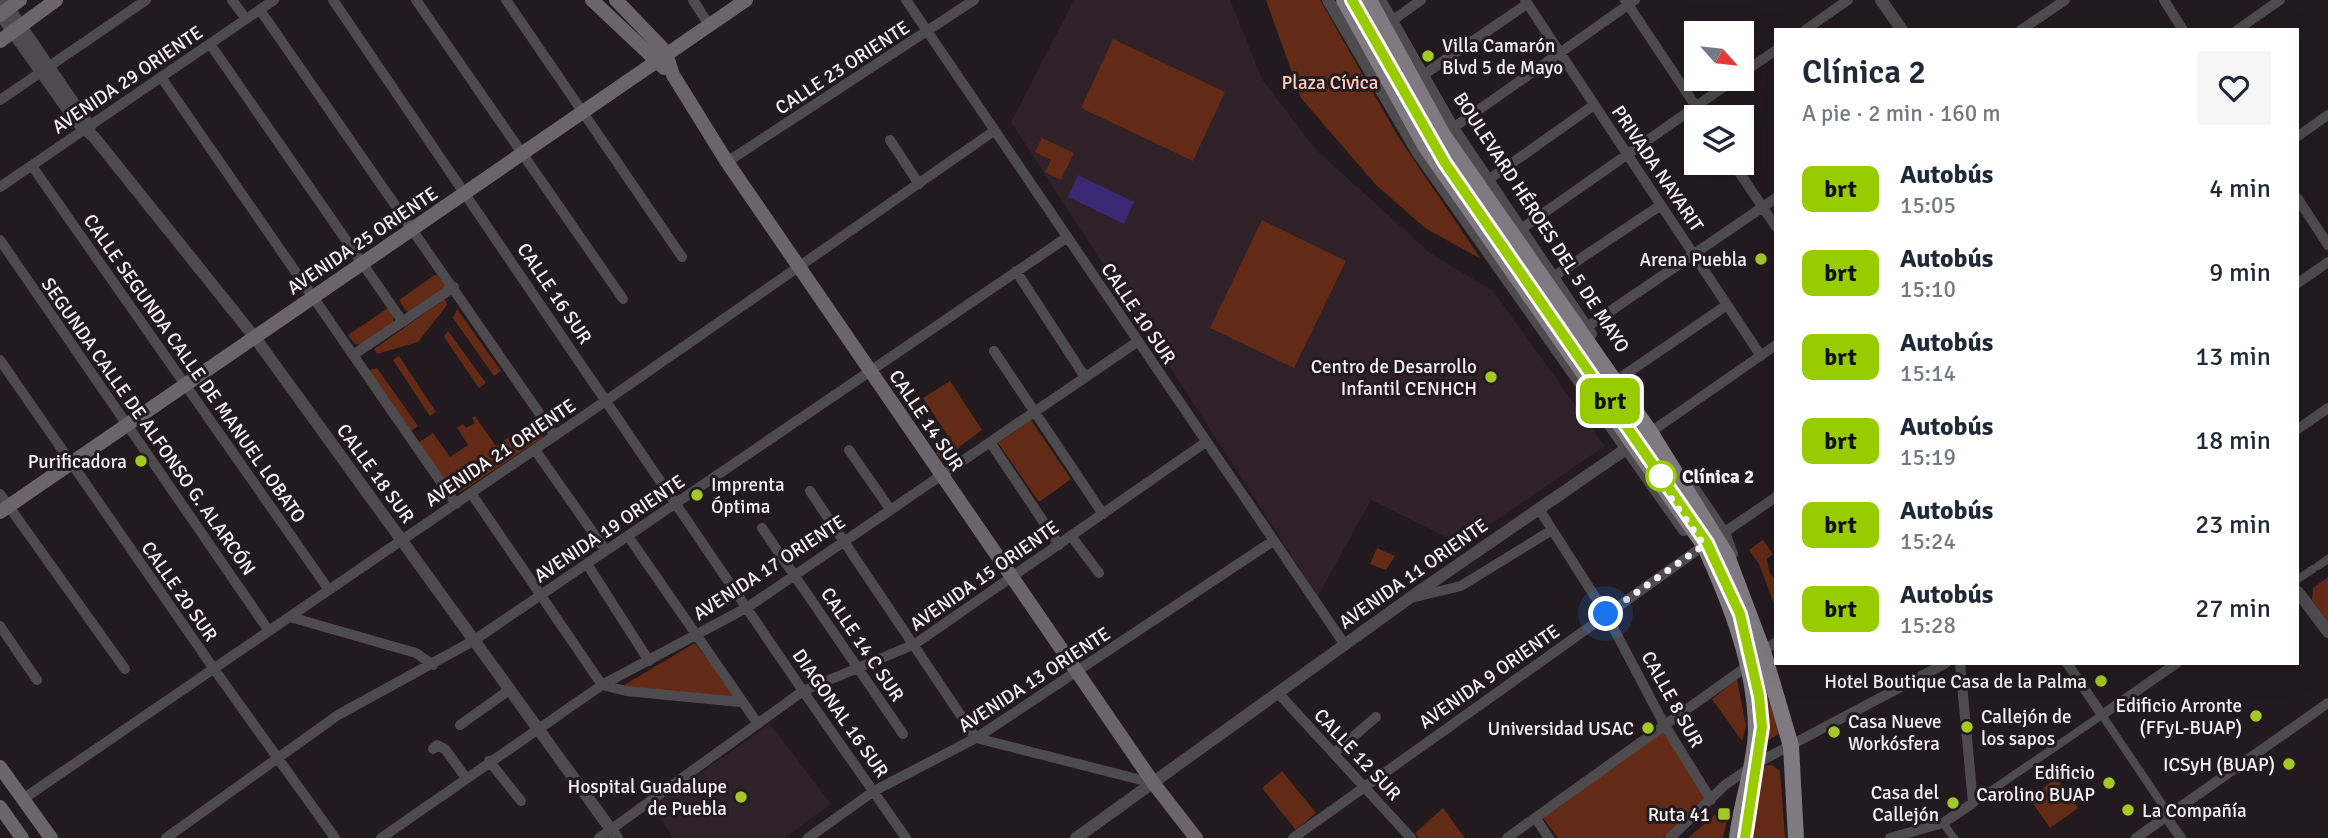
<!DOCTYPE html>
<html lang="es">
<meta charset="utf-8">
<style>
:root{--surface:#fff;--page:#f6f6f7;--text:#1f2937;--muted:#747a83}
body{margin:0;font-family:Signika,sans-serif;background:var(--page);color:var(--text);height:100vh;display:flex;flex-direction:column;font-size:26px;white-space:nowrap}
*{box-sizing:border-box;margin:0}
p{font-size:23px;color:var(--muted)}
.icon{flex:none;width:38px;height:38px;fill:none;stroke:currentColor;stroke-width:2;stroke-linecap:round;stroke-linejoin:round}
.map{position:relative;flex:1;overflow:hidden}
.panel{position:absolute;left:1774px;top:28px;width:525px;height:637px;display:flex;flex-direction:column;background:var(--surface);border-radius:0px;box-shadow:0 7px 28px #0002}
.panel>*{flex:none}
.badge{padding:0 14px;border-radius:10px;font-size:24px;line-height:46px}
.needle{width:46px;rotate:117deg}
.tools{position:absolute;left:1684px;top:21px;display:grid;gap:14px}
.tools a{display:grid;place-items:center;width:70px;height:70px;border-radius:0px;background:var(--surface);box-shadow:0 7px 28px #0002;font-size:35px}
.you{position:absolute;width:35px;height:35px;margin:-18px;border:5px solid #fff;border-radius:50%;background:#1a73e8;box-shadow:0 0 0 10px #1a73e833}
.map>.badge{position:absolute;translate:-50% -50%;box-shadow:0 0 0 4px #fff}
.round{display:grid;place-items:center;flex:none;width:74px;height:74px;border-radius:0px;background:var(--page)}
.summary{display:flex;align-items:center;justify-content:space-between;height:119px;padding:0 28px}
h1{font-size:33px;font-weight:600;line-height:52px}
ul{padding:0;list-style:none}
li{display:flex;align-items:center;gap:21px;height:84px;padding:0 28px}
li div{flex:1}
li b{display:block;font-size:26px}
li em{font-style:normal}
li .badge{min-width:77px;font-weight:700;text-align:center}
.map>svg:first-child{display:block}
</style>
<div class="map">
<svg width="2328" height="838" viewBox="0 0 2328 838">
<rect width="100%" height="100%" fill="#221a1e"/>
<path fill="#2f2128" d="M1074 0H1230L1262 79 1314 148 1430 253 1493 291 1605 446 1461 544 1371 500 1318 596 1011 122Z
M770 724 831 804 784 838H673L653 806Z"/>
<path fill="#632a16" d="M1266 0H1320L1399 138 1481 259 1425 228 1376 185 1301 98Z
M1355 0H1362L1437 133 1433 136Z
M1113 39 1225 92 1193 161 1081 108Z
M1042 138 1074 153 1061 180 1045 172 1051 160 1035 152Z
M1262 220 1346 261 1294 368 1210 328Z
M436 274 447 288 413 312 406 311 399 300Z
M445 299 447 305 418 342 377 354 374 349Z
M388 308 394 316 393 323 364 345 355 344 348 335Z
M457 309 501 371 494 376 453 318Z
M448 331 486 383 479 388 444 337Z
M399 356 436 412 430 416 393 360Z
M377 368 418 426 410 432 367 371Z
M950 381 982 430 942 460 936 452 951 441 923 398Z
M475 416 496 446 533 421 543 437 461 492H455L445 484 418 443 433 433 450 457 468 445 457 428 463 424 466 428 475 423 472 418Z
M1031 420 1071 479 1039 502 998 443Z
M1763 540 1773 554 1767 559 1769 571 1776 581V609L1759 564 1749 550Z
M1377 548 1395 556 1386 570 1370 564Z
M2328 577V624L2312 600 2313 588Z
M695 643 735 697 619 688Z
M1755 660 1780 733 1764 743 1763 704 1752 661Z
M1737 679 1746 726 1742 741 1712 699Z
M1663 730 1706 800 1663 838H1558L1543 818Z
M1772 765 1780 771 1785 838H1748V826L1763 766Z
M1282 771 1316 813 1296 830 1262 788Z
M2057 778 2078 808 2050 828 2029 798Z
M1443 808 1465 838H1419L1415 833Z
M1721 810 1728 814 1723 838H1688Z"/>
<path fill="#3a2872" d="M1078 175 1134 202 1124 224 1068 197Z"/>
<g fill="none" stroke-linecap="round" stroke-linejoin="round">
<path stroke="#4e4b4f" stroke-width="8" d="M2318 566 2328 559
M2298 579 2313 569
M1973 803 2102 715 2164 807 2166 817
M1943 823 1954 838"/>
<path stroke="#4e4b4f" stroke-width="10" d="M232 0 246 19
M333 0 803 691 906 838
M416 0 623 299
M506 0 682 257
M693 0 709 25
M906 0 1345 645
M1525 0 1761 356
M1625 0 1703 117
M2164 0 2183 30
M260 10 555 436
M1392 21 1421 0
M1805 30 1848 0
M2021 30 2065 0
M2237 30 2280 0
M210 44 403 322
M1741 74 1776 50
M1423 75 1527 4
M161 77 456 504
M0 100 146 0
M2298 136 2328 115
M890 140 919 184
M1423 149 1635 0
M727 162 974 0
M1733 163 1776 227
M32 166 329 590
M1488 180 1594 105
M0 187 274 0
M2298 199 2328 245
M1521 229 1735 79
M0 240 269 631
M1016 271 1085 377
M1553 277 1661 205
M2298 283 2328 262
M1587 327 1776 198
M994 351 1103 514
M353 355 454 287
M0 360 214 669 335 838
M1620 378 1727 305
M1655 429 1776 345
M2298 429 2328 408
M990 442 1059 545
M535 450 606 551
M849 450 890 509
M810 491 976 738 1153 783
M471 493 602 685 626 691 740 702
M0 494 125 669
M1539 509 1606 614 1664 724 1711 800
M762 528 903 734
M628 536 758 724
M1071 536 1099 573
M1719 536 1776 497
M587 564 649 661
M1415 597 1461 586 1552 530
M290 617 416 653 433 665
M0 626 37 680
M1763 651 1776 642
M2067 663 2102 715 2177 663
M1279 694 1411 838
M460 725 509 690
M433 749 437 745 445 749 466 778
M1334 753 1376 717
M489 761 521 801
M23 799 607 400 994 131
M2166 817 2181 838
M1536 819 1549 838
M166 838 338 715 473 641 1066 238
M381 838 602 685 748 607 1137 342
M599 838 803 691 915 644 1206 442
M808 838 874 791 976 738 1273 541
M1293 838 1706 544
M1507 838 1746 667
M1670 838 1725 785 1757 763 1946 663
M1890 838 1943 823 1973 803 1960 663
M2136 838 2328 703"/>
<path stroke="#4e4b4f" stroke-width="12" d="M3 0 90 127
M1328 0 1418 153 1684 530
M1380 0 1453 128 1591 334
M1881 0 1902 30
M0 14 76 121 94 137 256 339 617 838
M1688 480 1724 533 1732 554
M2298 592 2328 632
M1076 838 1411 597 1655 429"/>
<path stroke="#6a656b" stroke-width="14" d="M592 0 664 68
M616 0 665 51 673 75 727 162 1154 784 1196 838
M0 15 20 0
M0 41 56 0
M0 512 746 0
M0 767 51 838
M0 807 22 838"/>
<path stroke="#7f7a81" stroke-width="16" d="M1344 0 1426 147 1704 545C1730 602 1756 667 1756 731 1755 767 1741 802 1737 838
M1369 0 1443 135 1650 432 1727 556 1763 651 1791 746 1796 838"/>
</g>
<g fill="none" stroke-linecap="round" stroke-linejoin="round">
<defs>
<path id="line" d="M1352 0 1445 163 1707 543 1740 614 1759 696 1762 727 1745 838"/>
</defs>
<use href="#line" stroke="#fff" stroke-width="16"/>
<use href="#line" stroke="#9c0" stroke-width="10"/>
<path stroke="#f7f1f4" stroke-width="7" stroke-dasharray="0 12.6" d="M1606 614 1704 545 1661 484V476"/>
</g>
<g fill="#a4c824" stroke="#221a1e" stroke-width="2.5">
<circle cx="1428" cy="56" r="7"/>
<circle cx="1761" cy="259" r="7"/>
<circle cx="1491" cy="377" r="7"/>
<circle cx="141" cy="461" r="7"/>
<circle cx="697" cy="495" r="7"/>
<circle cx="2101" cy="681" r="7"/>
<circle cx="2256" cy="716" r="7"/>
<circle cx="1967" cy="727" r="7"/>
<circle cx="1648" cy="728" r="7"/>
<circle cx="1834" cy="732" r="7"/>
<circle cx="2289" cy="764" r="7"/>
<circle cx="2109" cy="783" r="7"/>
<circle cx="741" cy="797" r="7"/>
<circle cx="1953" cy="803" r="7"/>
<circle cx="2128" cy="810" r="7"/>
<rect x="1717" y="807" width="14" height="14" rx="3.5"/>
</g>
<circle fill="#fff" stroke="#9c0" stroke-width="3.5" cx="1661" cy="476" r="14"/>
<g text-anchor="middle" stroke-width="6" stroke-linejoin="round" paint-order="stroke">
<g font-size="19" fill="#f7f1f4" stroke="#221a1e" text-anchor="end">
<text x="1442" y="52" text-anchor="start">Villa Camarón<tspan x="1442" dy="22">Blvd 5 de Mayo</tspan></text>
<text x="1747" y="266">Arena Puebla</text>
<text x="1477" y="373">Centro de Desarrollo<tspan x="1477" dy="22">Infantil CENHCH</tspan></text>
<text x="127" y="468">Purificadora</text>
<text x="711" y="491" text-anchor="start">Imprenta<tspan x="711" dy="22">Óptima</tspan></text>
<text x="2087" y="688">Hotel Boutique Casa de la Palma</text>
<text x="2242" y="712">Edificio Arronte<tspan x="2242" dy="22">(FFyL-BUAP)</tspan></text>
<text x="1981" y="723" text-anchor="start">Callejón de<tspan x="1981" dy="22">los sapos</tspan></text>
<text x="1848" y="728" text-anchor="start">Casa Nueve<tspan x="1848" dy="22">Workósfera</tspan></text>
<text x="1634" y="735">Universidad USAC</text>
<text x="2275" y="771">ICSyH (BUAP)</text>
<text x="2095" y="779">Edificio<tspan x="2095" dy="22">Carolino BUAP</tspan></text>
<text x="727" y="793">Hospital Guadalupe<tspan x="727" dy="22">de Puebla</tspan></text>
<text x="1939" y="799">Casa del<tspan x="1939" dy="22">Callejón</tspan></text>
<text x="2142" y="817" text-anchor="start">La Compañía</text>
<text x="1710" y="821">Ruta 41</text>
</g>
<g font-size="19" fill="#f7f1f4" stroke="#221a1e">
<text transform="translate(842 67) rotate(-33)" y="7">CALLE 23 ORIENTE</text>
<text transform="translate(127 79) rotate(-34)" y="7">AVENIDA 29 ORIENTE</text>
<text transform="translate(1658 168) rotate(56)" y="7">PRIVADA NAYARIT</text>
<text transform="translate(1542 222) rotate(57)" y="7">BOULEVARD HÉROES DEL 5 DE MAYO</text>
<text transform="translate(362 240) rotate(-34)" y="7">AVENIDA 25 ORIENTE</text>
<text transform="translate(555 293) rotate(56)" y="7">CALLE 16 SUR</text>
<text transform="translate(1139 313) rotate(56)" y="7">CALLE 10 SUR</text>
<text transform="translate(195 368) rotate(55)" y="7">CALLE SEGUNDA CALLE DE MANUEL LOBATO</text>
<text transform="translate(927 420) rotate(56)" y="7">CALLE 14 SUR</text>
<text transform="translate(149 426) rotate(55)" y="7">SEGUNDA CALLE DE ALFONSO G. ALARCÓN</text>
<text transform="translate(500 452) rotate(-34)" y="7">AVENIDA 21 ORIENTE</text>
<text transform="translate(376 473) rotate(54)" y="7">CALLE 18 SUR</text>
<text transform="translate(609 528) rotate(-34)" y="7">AVENIDA 19 ORIENTE</text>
<text transform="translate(769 567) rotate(-33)" y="7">AVENIDA 17 ORIENTE</text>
<text transform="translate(1413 573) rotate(-35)" y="7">AVENIDA 11 ORIENTE</text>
<text transform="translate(984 575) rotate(-35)" y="7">AVENIDA 15 ORIENTE</text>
<text transform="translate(180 591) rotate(55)" y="7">CALLE 20 SUR</text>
<text transform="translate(863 644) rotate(56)" y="7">CALLE 14 C SUR</text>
<text transform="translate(1489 676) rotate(-35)" y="7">AVENIDA 9 ORIENTE</text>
<text transform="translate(1034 679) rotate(-33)" y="7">AVENIDA 13 ORIENTE</text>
<text transform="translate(1673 699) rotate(61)" y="7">CALLE 8 SUR</text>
<text transform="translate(841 713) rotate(55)" y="7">DIAGONAL 16 SUR</text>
<text transform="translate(1358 754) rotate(47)" y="7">CALLE 12 SUR</text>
</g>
<g font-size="19" fill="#ffcebd" stroke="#221a1e">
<text x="1330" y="89">Plaza Cívica</text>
</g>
<g font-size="19" font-weight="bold" fill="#f7f1f4" stroke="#221a1e" text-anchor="start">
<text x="1682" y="483">Clínica 2</text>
</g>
</g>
</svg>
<div class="tools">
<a><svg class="needle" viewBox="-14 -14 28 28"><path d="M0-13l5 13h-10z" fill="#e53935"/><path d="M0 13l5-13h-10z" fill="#747a83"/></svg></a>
<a><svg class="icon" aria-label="layers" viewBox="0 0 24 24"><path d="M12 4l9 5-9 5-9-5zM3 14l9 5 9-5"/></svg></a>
</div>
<div class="you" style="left:1606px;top:614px"></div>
<b class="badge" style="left:1610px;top:401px;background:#9c0;color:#111">brt</b>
<section class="panel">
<div class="summary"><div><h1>Clínica 2</h1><p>A pie · 2 min · 160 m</p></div><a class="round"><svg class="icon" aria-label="heart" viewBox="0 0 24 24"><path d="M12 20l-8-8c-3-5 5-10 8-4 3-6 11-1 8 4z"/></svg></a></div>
<ul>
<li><span class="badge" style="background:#9c0;color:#111">brt</span><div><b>Autobús</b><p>15:05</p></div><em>4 min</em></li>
<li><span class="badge" style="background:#9c0;color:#111">brt</span><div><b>Autobús</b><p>15:10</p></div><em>9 min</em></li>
<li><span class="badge" style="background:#9c0;color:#111">brt</span><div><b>Autobús</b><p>15:14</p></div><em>13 min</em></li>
<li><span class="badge" style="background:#9c0;color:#111">brt</span><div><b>Autobús</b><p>15:19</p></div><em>18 min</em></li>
<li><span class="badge" style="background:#9c0;color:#111">brt</span><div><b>Autobús</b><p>15:24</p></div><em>23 min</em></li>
<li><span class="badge" style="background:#9c0;color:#111">brt</span><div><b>Autobús</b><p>15:28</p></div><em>27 min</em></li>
</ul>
</section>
</div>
